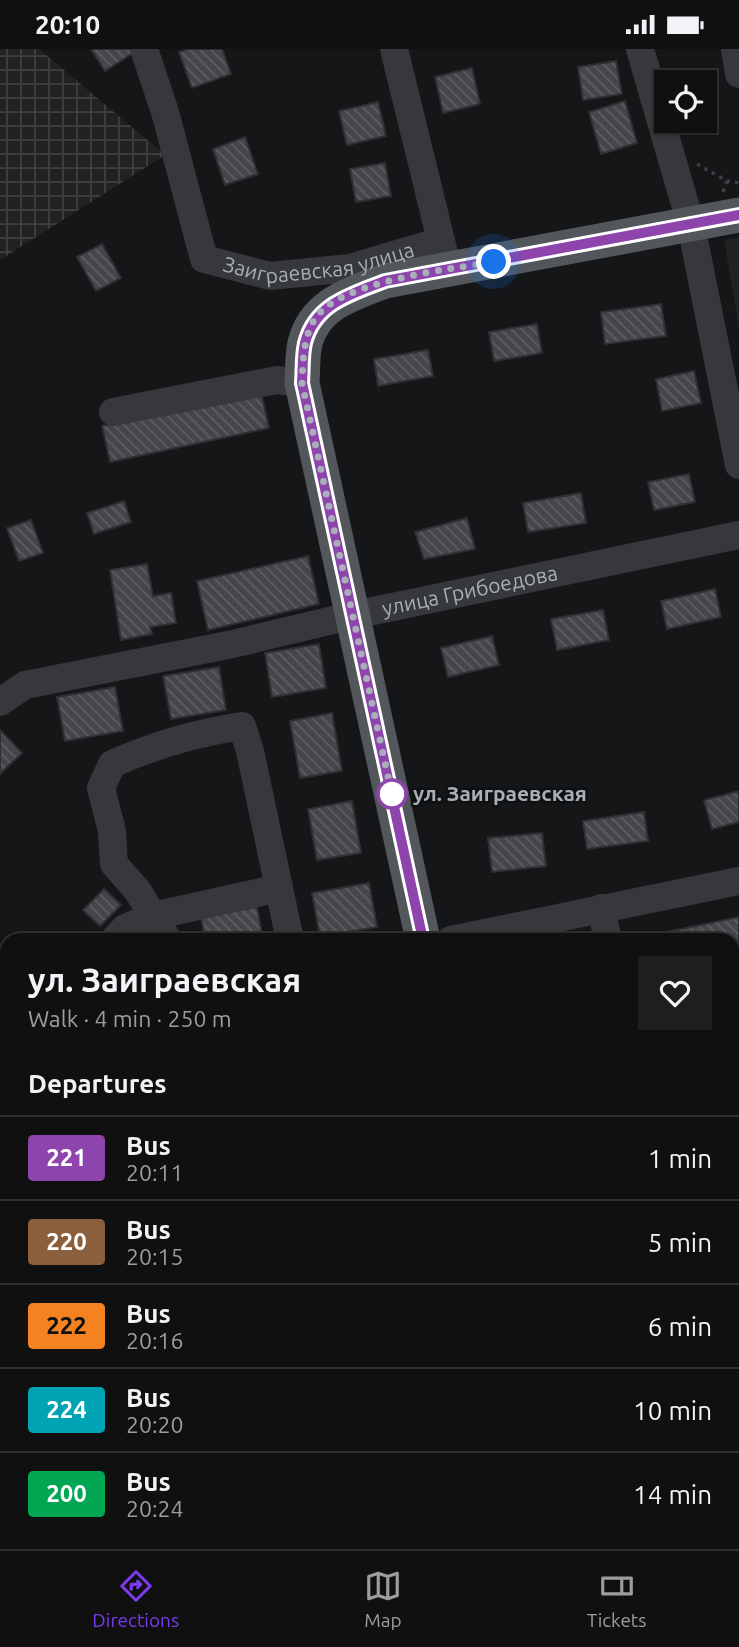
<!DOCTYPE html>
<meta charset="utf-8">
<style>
:root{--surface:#101011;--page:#1e1e1f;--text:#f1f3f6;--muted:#9c9d9f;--line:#303031;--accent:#7c3aed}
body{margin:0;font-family:Ubuntu,sans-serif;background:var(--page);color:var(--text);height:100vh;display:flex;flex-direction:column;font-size:26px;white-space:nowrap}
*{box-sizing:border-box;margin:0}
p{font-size:23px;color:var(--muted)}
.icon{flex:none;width:38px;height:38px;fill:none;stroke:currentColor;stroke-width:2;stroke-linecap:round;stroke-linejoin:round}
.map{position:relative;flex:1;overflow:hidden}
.panel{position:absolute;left:0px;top:884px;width:740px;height:618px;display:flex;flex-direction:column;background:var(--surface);border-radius:21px 21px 0 0;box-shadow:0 2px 5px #0004,0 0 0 2px var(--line)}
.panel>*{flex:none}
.badge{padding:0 14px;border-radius:5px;font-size:24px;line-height:46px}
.fabs{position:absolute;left:654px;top:21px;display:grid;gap:14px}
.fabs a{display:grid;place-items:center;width:63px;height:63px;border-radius:0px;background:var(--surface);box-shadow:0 2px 5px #0004,0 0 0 2px var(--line);font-size:35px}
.you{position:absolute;width:35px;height:35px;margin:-18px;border:5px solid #fff;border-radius:50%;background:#1a73e8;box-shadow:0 0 0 10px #1a73e833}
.map>.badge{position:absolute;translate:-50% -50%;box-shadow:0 0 0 4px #fff}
h2{padding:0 28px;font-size:26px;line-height:63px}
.round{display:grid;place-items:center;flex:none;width:74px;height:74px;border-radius:0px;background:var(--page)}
.headline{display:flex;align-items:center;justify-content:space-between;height:119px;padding:0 28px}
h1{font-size:33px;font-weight:700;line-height:52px}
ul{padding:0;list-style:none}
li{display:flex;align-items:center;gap:21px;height:84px;padding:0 28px;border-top:2px solid var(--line)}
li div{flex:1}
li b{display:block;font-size:26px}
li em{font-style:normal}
li .badge{min-width:77px;font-weight:700;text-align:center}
.status{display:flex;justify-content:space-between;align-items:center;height:49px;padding:0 35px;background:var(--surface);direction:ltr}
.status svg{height:19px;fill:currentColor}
.tabs{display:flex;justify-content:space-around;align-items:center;height:98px;border-top:2px solid var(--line);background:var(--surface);font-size:19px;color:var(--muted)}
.tabs a{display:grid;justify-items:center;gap:4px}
.tabs .on{color:var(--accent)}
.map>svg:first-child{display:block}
</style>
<div class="status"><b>20:10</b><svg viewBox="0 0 49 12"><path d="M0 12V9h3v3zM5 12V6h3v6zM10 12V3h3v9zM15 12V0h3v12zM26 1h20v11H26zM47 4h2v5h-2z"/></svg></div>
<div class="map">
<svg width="739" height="1500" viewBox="0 0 739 1500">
<defs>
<pattern id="industrial-grid" width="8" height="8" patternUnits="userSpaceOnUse" patternTransform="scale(1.75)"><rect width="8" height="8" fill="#212224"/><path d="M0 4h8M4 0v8" fill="none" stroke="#3e4042"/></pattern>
<pattern id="building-back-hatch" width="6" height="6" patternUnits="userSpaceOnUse" patternTransform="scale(1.75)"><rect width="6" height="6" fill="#44464a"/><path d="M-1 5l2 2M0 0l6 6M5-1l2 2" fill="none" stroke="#5c5e62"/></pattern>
</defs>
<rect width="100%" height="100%" fill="#151617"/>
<path fill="#212224" d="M739 188V279L724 191Z
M739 1412V1500H583L582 1495 733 1494V1413Z
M54 1494 276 1495 271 1500H55L52 1497Z"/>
<path fill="url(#industrial-grid)" d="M0 0H39L165 106 0 211Z"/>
<path fill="url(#building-back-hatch)" stroke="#2f3033" stroke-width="2" d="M91 0H131L133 4 105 22Z
M188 0H222L231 25 192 39 179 3Z
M616 12 622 45 583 51 578 18Z
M472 19 480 55 443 64 435 28Z
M625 52 637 94 601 105 589 63Z
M378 53 386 87 347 96 339 62Z
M245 88 258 125 225 136 213 100Z
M385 114 391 147 356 153 350 120Z
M102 195 121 229 96 242 77 208Z
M661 255 666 287 605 295 601 263Z
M537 275 542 304 494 312 489 283Z
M428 301 433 327 378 337 374 310Z
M694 322 701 354 662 362 656 330Z
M261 343 269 379 110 413 102 377Z
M689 425 695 453 654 461 648 433Z
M581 444 586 474 528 483 523 454Z
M124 452 131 473 94 485 87 464Z
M467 469 475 500 424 510 415 483Z
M31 471 43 504 19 512 7 479Z
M308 507 319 555 208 581 197 532Z
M147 515 153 547 171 544 176 574 150 578 152 585 121 591 110 521Z
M715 540 721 568 667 580 661 552Z
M603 561 609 591 557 601 551 570Z
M492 587 499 616 448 628 441 599Z
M319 595 326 639 272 648 265 604Z
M219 618 226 661 171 670 163 627Z
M115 638 123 682 65 692 57 648Z
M332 664 342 722 300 729 290 672Z
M0 681 22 704 0 725Z
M739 742V773L712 780 704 751Z
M352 752 361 804 317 811 308 760Z
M644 763 648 792 587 800 583 772Z
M542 784 546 817 492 823 488 789Z
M369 834 377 878 320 888 312 844Z
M104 840 121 856 100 877 83 861Z
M257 858 263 891H205L201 868Z
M739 868V906L733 907V891H638V889Z
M739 993V1032L733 1034V994Z
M739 1114V1150L733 1151V1115Z
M7 1172V1199L0 1192V1179Z
M7 1300V1329L0 1322V1307Z
M739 1315V1350L733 1352V1316Z
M172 1494H195L189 1500H177Z
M301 1494H343L337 1500H295Z
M471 1494H506L507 1500H472Z
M602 1494H640L641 1500H604Z"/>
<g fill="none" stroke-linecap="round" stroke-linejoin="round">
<path stroke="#3c3f43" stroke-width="3.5" stroke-dasharray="3.5 5" stroke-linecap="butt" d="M697 115 727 132 739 134
M723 143 727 132
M0 1082 7 1076"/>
<g stroke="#36383c" stroke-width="28">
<path id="s1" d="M144 0 165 63 204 210 270 227 350 219 441 192"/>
<path d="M394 0 445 208"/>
<path d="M640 0 691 176 739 416"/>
<path d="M735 0 739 25"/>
<path d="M113 363 277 331 302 334"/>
<path id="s2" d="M0 653 25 636 233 595 354 566 739 486"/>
<path d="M601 859 608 891"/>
<path d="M114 891 125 879 153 867 279 839"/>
<path d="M168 891 137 841 114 815 112 782 101 739 112 715C154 696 196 684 242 677L250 702 290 891"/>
<path d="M451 891 739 832"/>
<path d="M733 983 739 981"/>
<path d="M0 1002 7 995"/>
<path d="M733 1174 739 1173"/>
<path d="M733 1398 739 1397"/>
<path d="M556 1494 557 1500"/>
</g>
<path stroke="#53565b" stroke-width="35" d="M423 891 302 334C303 321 302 307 305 294 315 255 351 245 385 232L739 166
M0 1139 7 1132"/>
</g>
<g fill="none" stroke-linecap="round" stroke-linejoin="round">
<defs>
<path id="line" d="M423 891 302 334C303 321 302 307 305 294 315 255 351 245 385 232L739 166"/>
</defs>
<use href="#line" stroke="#fff" stroke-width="16"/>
<use href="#line" stroke="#8e44ad" stroke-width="10"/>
<path stroke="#a8afb7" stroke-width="7" stroke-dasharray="0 12.6" d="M392 745 394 755 302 334C303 313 303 290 314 271 337 232 451 220 494 213"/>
</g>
<circle fill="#fff" stroke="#8e44ad" stroke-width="3.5" cx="392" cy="745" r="14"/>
<g text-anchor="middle" stroke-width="5" stroke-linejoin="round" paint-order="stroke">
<g font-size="21" fill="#a8afb7" stroke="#101112">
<text dy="7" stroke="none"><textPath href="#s1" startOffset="336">Заиграевская улица</textPath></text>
<text dy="7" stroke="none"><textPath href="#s2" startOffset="485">улица Грибоедова</textPath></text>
</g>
<g font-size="21" font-weight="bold" fill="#a8afb7" stroke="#101112" text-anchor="start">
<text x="413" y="752">ул. Заиграевская</text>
</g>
</g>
</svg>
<div class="fabs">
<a><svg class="icon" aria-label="locate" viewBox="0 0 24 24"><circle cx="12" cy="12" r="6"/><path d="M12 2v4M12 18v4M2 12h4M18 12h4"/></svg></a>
</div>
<div class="you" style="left:494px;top:213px"></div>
<section class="panel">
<div class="headline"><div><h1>ул. Заиграевская</h1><p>Walk · 4 min · 250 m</p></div><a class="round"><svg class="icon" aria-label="heart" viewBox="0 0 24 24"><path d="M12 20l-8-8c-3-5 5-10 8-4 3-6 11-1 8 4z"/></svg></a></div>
<h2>Departures</h2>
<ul>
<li><span class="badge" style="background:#8e44ad;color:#fff">221</span><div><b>Bus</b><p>20:11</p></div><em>1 min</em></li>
<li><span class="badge" style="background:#8b5e3c;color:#fff">220</span><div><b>Bus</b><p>20:15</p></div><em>5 min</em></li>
<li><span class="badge" style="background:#f58220;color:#111">222</span><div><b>Bus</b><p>20:16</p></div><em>6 min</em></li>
<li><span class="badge" style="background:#00a3b4;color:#fff">224</span><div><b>Bus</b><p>20:20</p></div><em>10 min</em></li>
<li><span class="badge" style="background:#00a651;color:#fff">200</span><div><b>Bus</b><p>20:24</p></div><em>14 min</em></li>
</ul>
</section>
</div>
<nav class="tabs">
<a class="on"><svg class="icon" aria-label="directions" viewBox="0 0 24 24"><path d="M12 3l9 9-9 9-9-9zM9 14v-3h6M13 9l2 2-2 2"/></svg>Directions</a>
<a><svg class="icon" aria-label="map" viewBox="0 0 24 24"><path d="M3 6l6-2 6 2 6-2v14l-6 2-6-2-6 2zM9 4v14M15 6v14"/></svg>Map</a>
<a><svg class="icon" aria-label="tickets" viewBox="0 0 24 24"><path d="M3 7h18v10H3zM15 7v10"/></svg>Tickets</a>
</nav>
